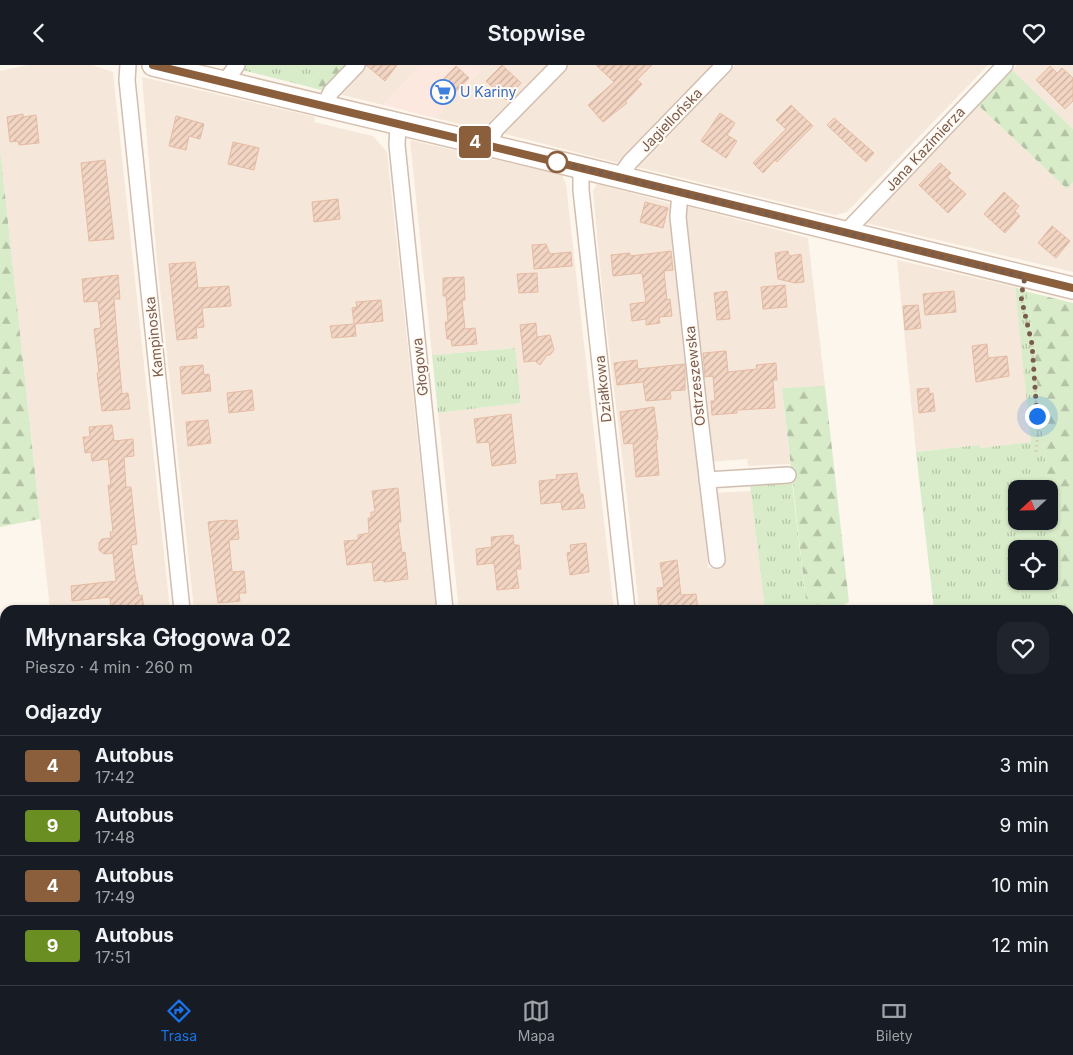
<!DOCTYPE html>
<html lang="pl">
<meta charset="utf-8">
<style>
:root{--surface:#171b24;--page:#20242c;--text:#f1f3f6;--muted:#9ea1a6;--line:#363941;--accent:#1a73e8}
body{margin:0;font-family:Inter,sans-serif;background:var(--page);color:var(--text);height:100vh;display:flex;flex-direction:column;font-size:19px;white-space:nowrap}
*{box-sizing:border-box;margin:0}
p{font-size:16px;color:var(--muted)}
.icon{flex:none;width:28px;height:28px;fill:none;stroke:currentColor;stroke-width:2;stroke-linecap:round;stroke-linejoin:round}
.map{position:relative;flex:1;overflow:hidden}
.side{position:absolute;left:0px;top:540px;width:1074px;height:380px;display:flex;flex-direction:column;background:var(--surface);border-radius:15px 15px 0 0;box-shadow:0 1px 4px #0004}
.side>*{flex:none}
.badge{padding:0 10px;border-radius:4px;font-size:18px;line-height:32px}
.needle{width:32px;rotate:248deg}
.tools{position:absolute;left:1008px;top:415px;display:grid;gap:10px}
.tools a{display:grid;place-items:center;width:50px;height:50px;border-radius:10px;background:var(--surface);box-shadow:0 1px 4px #0004;font-size:25px}
.you{position:absolute;width:25px;height:25px;margin:-12px;border:4px solid #fff;border-radius:50%;background:#1a73e8;box-shadow:0 0 0 8px #1a73e833}
.map>.badge{position:absolute;translate:-50% -50%;box-shadow:0 0 0 2px #fff}
h2{padding:0 25px;font-size:19px;line-height:45px}
.round{display:grid;place-items:center;flex:none;width:52px;height:52px;border-radius:15px;background:var(--page)}
.head{display:flex;align-items:center;justify-content:space-between;height:85px;padding:0 25px}
h1{font-size:24px;font-weight:600;line-height:38px}
ul{padding:0;list-style:none}
li{display:flex;align-items:center;gap:15px;height:60px;padding:0 25px;border-top:1px solid var(--line)}
li div{flex:1}
li b{display:block;font-size:19px}
li em{font-style:normal}
li .badge{min-width:55px;font-weight:700;text-align:center}
header{display:flex;justify-content:space-between;align-items:center;height:65px;padding:0 25px;background:var(--surface);font-size:22px;font-weight:600}
.tab-bar{display:flex;justify-content:space-around;align-items:center;height:70px;border-top:1px solid var(--line);background:var(--surface);font-size:14px;color:var(--muted)}
.tab-bar a{display:grid;justify-items:center;gap:2px}
.tab-bar .selected{color:var(--accent)}
.map>svg:first-child{display:block}
</style>
<header><svg class="icon" aria-label="back" viewBox="0 0 24 24"><path d="M15 5l-7 7 7 7"/></svg>Stopwise<svg class="icon" aria-label="heart" viewBox="0 0 24 24"><path d="M12 20l-8-8c-3-5 5-10 8-4 3-6 11-1 8 4z"/></svg></header>
<div class="map">
<svg width="1073" height="920" viewBox="0 0 1073 920">
<defs>
<pattern id="grass-tufts" width="24" height="20" patternUnits="userSpaceOnUse" patternTransform="scale(1.25)"><rect width="24" height="20" fill="#d8ecc9"/><path d="M3 7l-1-3M5 7V3M7 7l1-3M15 17l-1-3M17 17v-4M19 17l1-3" fill="none" stroke="#b4c2a5"/></pattern>
<pattern id="forest-firs" width="22" height="20" patternUnits="userSpaceOnUse" patternTransform="scale(1.25)"><rect width="22" height="20" fill="#d8ecc9"/><path d="M5 1l3.5 6h-7zM16 11l3.5 6h-7z" fill="#b4c2a5"/></pattern>
<pattern id="building-hatch" width="6" height="6" patternUnits="userSpaceOnUse" patternTransform="scale(1.25)"><rect width="6" height="6" fill="#f3d5c3"/><path d="M-1 1l2-2M0 6l6-6M5 7l2-2" fill="none" stroke="#cab0a1"/></pattern>
</defs>
<rect width="100%" height="100%" fill="#fdf6ec"/>
<path fill="#f5e8da" d="M28 0H92L113 7 170 545H50L0 83V6Z
M365 0H421L383 40 338 29Z
M477 0H550L495 56 484 65 435 53 481 5Z
M566 0H712L618 98 501 68Z
M735 0H988L847 147 835 150 636 102Z
M1017 0H1073V64L1012 5Z
M142 12 315 52 314 57 373 71 387 87 436 545H194L156 186Z
M978 40 1067 124 1073 117V207L866 158Z
M410 75 562 110 566 119 614 545H459L438 348 521 338 514 283 432 290Z
M597 119 669 138 673 143 704 425 708 503 722 501 713 428 751 426 765 545H639L627 433 603 233 593 126Z
M683 140 808 173 825 321 782 323 790 399 748 401 747 394 710 397Z
M897 195 1015 222 1032 377 979 383V380L916 387Z
M355 915H474V920H356Z
M682 915H749L750 920H683Z"/>
<path fill="#fde8e0" d="M421 0H477L482 5 435 53 383 40Z"/>
<path fill="url(#grass-tufts)" fill-rule="evenodd" d="M246 0H326L306 21 242 5Z
M1015 222 1028 227 1048 424H1016V456H1049V432L1060 545H934L916 387 979 380 980 383 1031 377ZM1016 484H1049V516H1016Z
M515 283 521 338 438 348 432 290Z
M792 418 807 545H765L750 420Z
M1069 627 1073 666V920H976L975 915H1069Z
M234 915H355L356 920H235Z
M749 915H892L893 920H750Z"/>
<path fill="url(#forest-firs)" d="M326 0H348L324 26 306 21Z
M1012 5 1073 64V117L1067 124 978 40Z
M0 83 40 454 0 462Z
M1028 227 1073 238V666L1069 627V545H1060Z
M825 321 849 537 834 545H807L782 323Z"/>
<path fill="url(#building-hatch)" stroke="#e6bba3" d="M366 0H397L385 16Z
M502 0 521 18 506 35 486 16Z
M596 0H652L637 15 642 19 625 37 627 38 603 57 588 40 614 17Z
M456 1 469 13 444 39 431 27Z
M1050 1 1057 8 1062 3 1073 13V36L1065 44 1036 15Z
M791 40 813 61 777 97 775 95 763 108 753 98 786 64 776 55Z
M720 48 735 58 727 70 737 76 726 93 701 76Z
M23 49V52L36 50 39 78 19 80 18 76 10 77 7 52Z
M176 51 204 59 200 74 189 71 186 85 169 81Z
M834 53 874 88 866 97 827 60Z
M233 77 259 83 254 105 228 99Z
M105 95 114 174 89 176 81 98Z
M940 98 951 108 947 112 966 129 948 148 919 120Z
M1004 127 1019 141 1015 146 1020 151 1005 168 984 149Z
M338 134 340 154 314 157 312 137Z
M645 137 668 143 663 163 640 157Z
M1052 161 1070 176 1056 193 1038 178Z
M546 179 550 189 571 187 572 201 534 204 532 180Z
M671 186 673 205 664 206 667 235 670 234 672 251 659 252 660 258 646 260V254L632 256 630 239 646 237 642 208 613 211 611 190 630 188V191Z
M788 186 789 191 801 189 804 217 795 218 778 214 775 188Z
M195 197 198 223 229 221 231 241 202 243 204 262 196 263 197 273 177 275 169 199Z
M537 208 538 227 519 228 517 209Z
M118 210 120 234H114L118 284 122 329 128 328 130 344 102 346 97 308H99L94 264 101 263 98 236 84 237 82 214Z
M464 212 465 235H462L465 264 475 263 477 279 452 281 451 274H447L445 257H448L446 231H443V213Z
M785 220 787 242 763 244 761 222Z
M727 226 730 254 717 255 714 228Z
M954 226 956 247 925 250 923 229Z
M381 235 383 256 355 259 356 271 332 273 330 261 354 259 352 243 357 242 356 237Z
M918 240 921 263 905 265 903 241Z
M536 258 537 272 550 270 554 285 550 290H547L540 300 535 296 524 297 520 260Z
M987 279 988 293 1007 291 1009 311 976 317 972 281Z
M726 286 728 307 757 304 756 300 776 298 777 315H773L775 343 737 345V348L712 350 711 336H715L713 311 705 312 703 288Z
M637 295 638 304 685 299V325L670 326 671 334 646 336 643 317 617 320 614 298Z
M203 300 204 310 209 309 211 326 182 329 180 302Z
M929 323V329L933 328 935 346 919 348 917 324Z
M252 325 254 345 229 348 227 328Z
M654 342 658 374 656 375 659 410 636 412 633 378 624 379 620 347Z
M511 349 516 398 492 401 489 377 477 378 474 354Z
M208 355 211 378 188 381 186 357Z
M112 360 114 376 133 374 134 391 124 392 126 422H131L137 479 131 480 136 517H137L139 531 142 530 144 545H111L110 532 72 536 71 521 116 516 113 488 104 489 99 485V478L102 474 111 473 110 467H113L108 420H111L108 394 92 396 91 387 85 388 83 372H90L89 362Z
M577 408 580 429H583L585 443 562 445 561 437 541 439 539 416 557 414 556 410Z
M398 423 401 457H398L402 488 405 487 408 514 384 517 383 515 374 516 372 497 347 500 344 476 358 475V470L369 468 368 453H371V447H375L372 426Z
M227 455V456L237 455 239 474 229 475 232 507 244 506 246 528H239L240 536 218 538 208 457Z
M513 470 514 480H519L521 504H516L519 523 497 525 494 498 477 500 476 484 492 482 491 472Z
M586 478 589 507 570 510 567 488 571 487 570 480Z
M677 495 681 530 696 529 698 545H659L657 523 664 522 660 498Z"/>
<g fill="none" stroke-linecap="round" stroke-linejoin="round">
<defs>
<path id="street" d="M128 0 127 15 182 545
M225 17 237 0
M324 41 331 27 357 0
M398 59 397 80 445 545
M488 80 496 64 559 0
M581 103V125L627 545
M623 113 625 104 630 97 724 0
M680 128 678 152 700 354 717 495
M845 168 1005 0
M707 415 788 410
M223 915V920
M483 915V920
M668 915V920"/>
<path id="secondary" d="M153 0 558 97 1073 223"/>
</defs>
<use href="#street" stroke="#d1beb0" stroke-width="18"/>
<use href="#secondary" stroke="#d6c0b0" stroke-width="24"/>
<path stroke="#d9b8a5" stroke-width="3" stroke-dasharray="1 4" stroke-linecap="butt" d="M1022 227V242L1032 279 1038 366 1036 389"/>
<use href="#street" stroke="#fff" stroke-width="15"/>
<use href="#secondary" stroke="#fff" stroke-width="21"/>
</g>
<g fill="none" stroke-linecap="round" stroke-linejoin="round">
<defs>
<path id="line" d="M153 0 581 103 1073 223"/>
</defs>
<use href="#line" stroke="#fff" stroke-width="11"/>
<use href="#line" stroke="#8b5e3c" stroke-width="8"/>
<path stroke="#7a5c4d" stroke-width="5" stroke-dasharray="0 9" d="M557 97 1025 212 1021 232 1032 279 1037 351"/>
</g>
<defs>
<symbol id="supermarket-ring" viewBox="-11 -11 22 22"><circle r="9.5" fill="#fffaf3" stroke="#3f7fe0" stroke-width="1.5"/><path d="M-6-5.5h2.5l.6 2H6L4.5 2H-2.5L-4.4-4H-6ZM-1.5 3.2a1.3 1.3 0 1 0 .1 0ZM3 3.2a1.3 1.3 0 1 0 .1 0Z" fill="#3f7fe0"/></symbol>
</defs>
<g fill-rule="evenodd">
<use href="#supermarket-ring" x="429" y="13" width="28" height="28"/>
</g>
<circle fill="#fff" stroke="#8b5e3c" stroke-width="2.5" cx="557" cy="97" r="10"/>
<g text-anchor="middle" stroke-width="4" stroke-linejoin="round" paint-order="stroke">
<g font-size="14" fill="#366cbe" stroke="#fffaf3" text-anchor="start">
<text x="460" y="32">U Kariny</text>
</g>
<g font-size="14" fill="#7a5c4d" stroke="#fffaf3">
<text transform="translate(671 55) rotate(-46)" y="5">Jagiellońska</text>
<text transform="translate(925 84) rotate(-47)" y="5">Jana Kazimierza</text>
<text transform="translate(154 272) rotate(-96)" y="5">Kampinoska</text>
<text transform="translate(420 302) rotate(-96)" y="5">Głogowa</text>
<text transform="translate(695 311) rotate(-96)" y="5">Ostrzeszewska</text>
<text transform="translate(603 324) rotate(-96)" y="5">Działkowa</text>
</g>
</g>
</svg>
<div class="tools">
<a><svg class="needle" viewBox="-14 -14 28 28"><path d="M0-13l5 13h-10z" fill="#e53935"/><path d="M0 13l5-13h-10z" fill="#9ea1a6"/></svg></a>
<a><svg class="icon" aria-label="locate" viewBox="0 0 24 24"><circle cx="12" cy="12" r="6"/><path d="M12 2v4M12 18v4M2 12h4M18 12h4"/></svg></a>
</div>
<div class="you" style="left:1037px;top:351px"></div>
<b class="badge" style="left:475px;top:77px;background:#8b5e3c;color:#fff">4</b>
<section class="side">
<div class="head"><div><h1>Młynarska Głogowa 02</h1><p>Pieszo · 4 min · 260 m</p></div><a class="round"><svg class="icon" aria-label="heart" viewBox="0 0 24 24"><path d="M12 20l-8-8c-3-5 5-10 8-4 3-6 11-1 8 4z"/></svg></a></div>
<h2>Odjazdy</h2>
<ul>
<li><span class="badge" style="background:#8b5e3c;color:#fff">4</span><div><b>Autobus</b><p>17:42</p></div><em>3 min</em></li>
<li><span class="badge" style="background:#6b8e23;color:#fff">9</span><div><b>Autobus</b><p>17:48</p></div><em>9 min</em></li>
<li><span class="badge" style="background:#8b5e3c;color:#fff">4</span><div><b>Autobus</b><p>17:49</p></div><em>10 min</em></li>
<li><span class="badge" style="background:#6b8e23;color:#fff">9</span><div><b>Autobus</b><p>17:51</p></div><em>12 min</em></li>
</ul>
</section>
</div>
<nav class="tab-bar">
<a class="selected"><svg class="icon" aria-label="directions" viewBox="0 0 24 24"><path d="M12 3l9 9-9 9-9-9zM9 14v-3h6M13 9l2 2-2 2"/></svg>Trasa</a>
<a><svg class="icon" aria-label="map" viewBox="0 0 24 24"><path d="M3 6l6-2 6 2 6-2v14l-6 2-6-2-6 2zM9 4v14M15 6v14"/></svg>Mapa</a>
<a><svg class="icon" aria-label="tickets" viewBox="0 0 24 24"><path d="M3 7h18v10H3zM15 7v10"/></svg>Bilety</a>
</nav>
